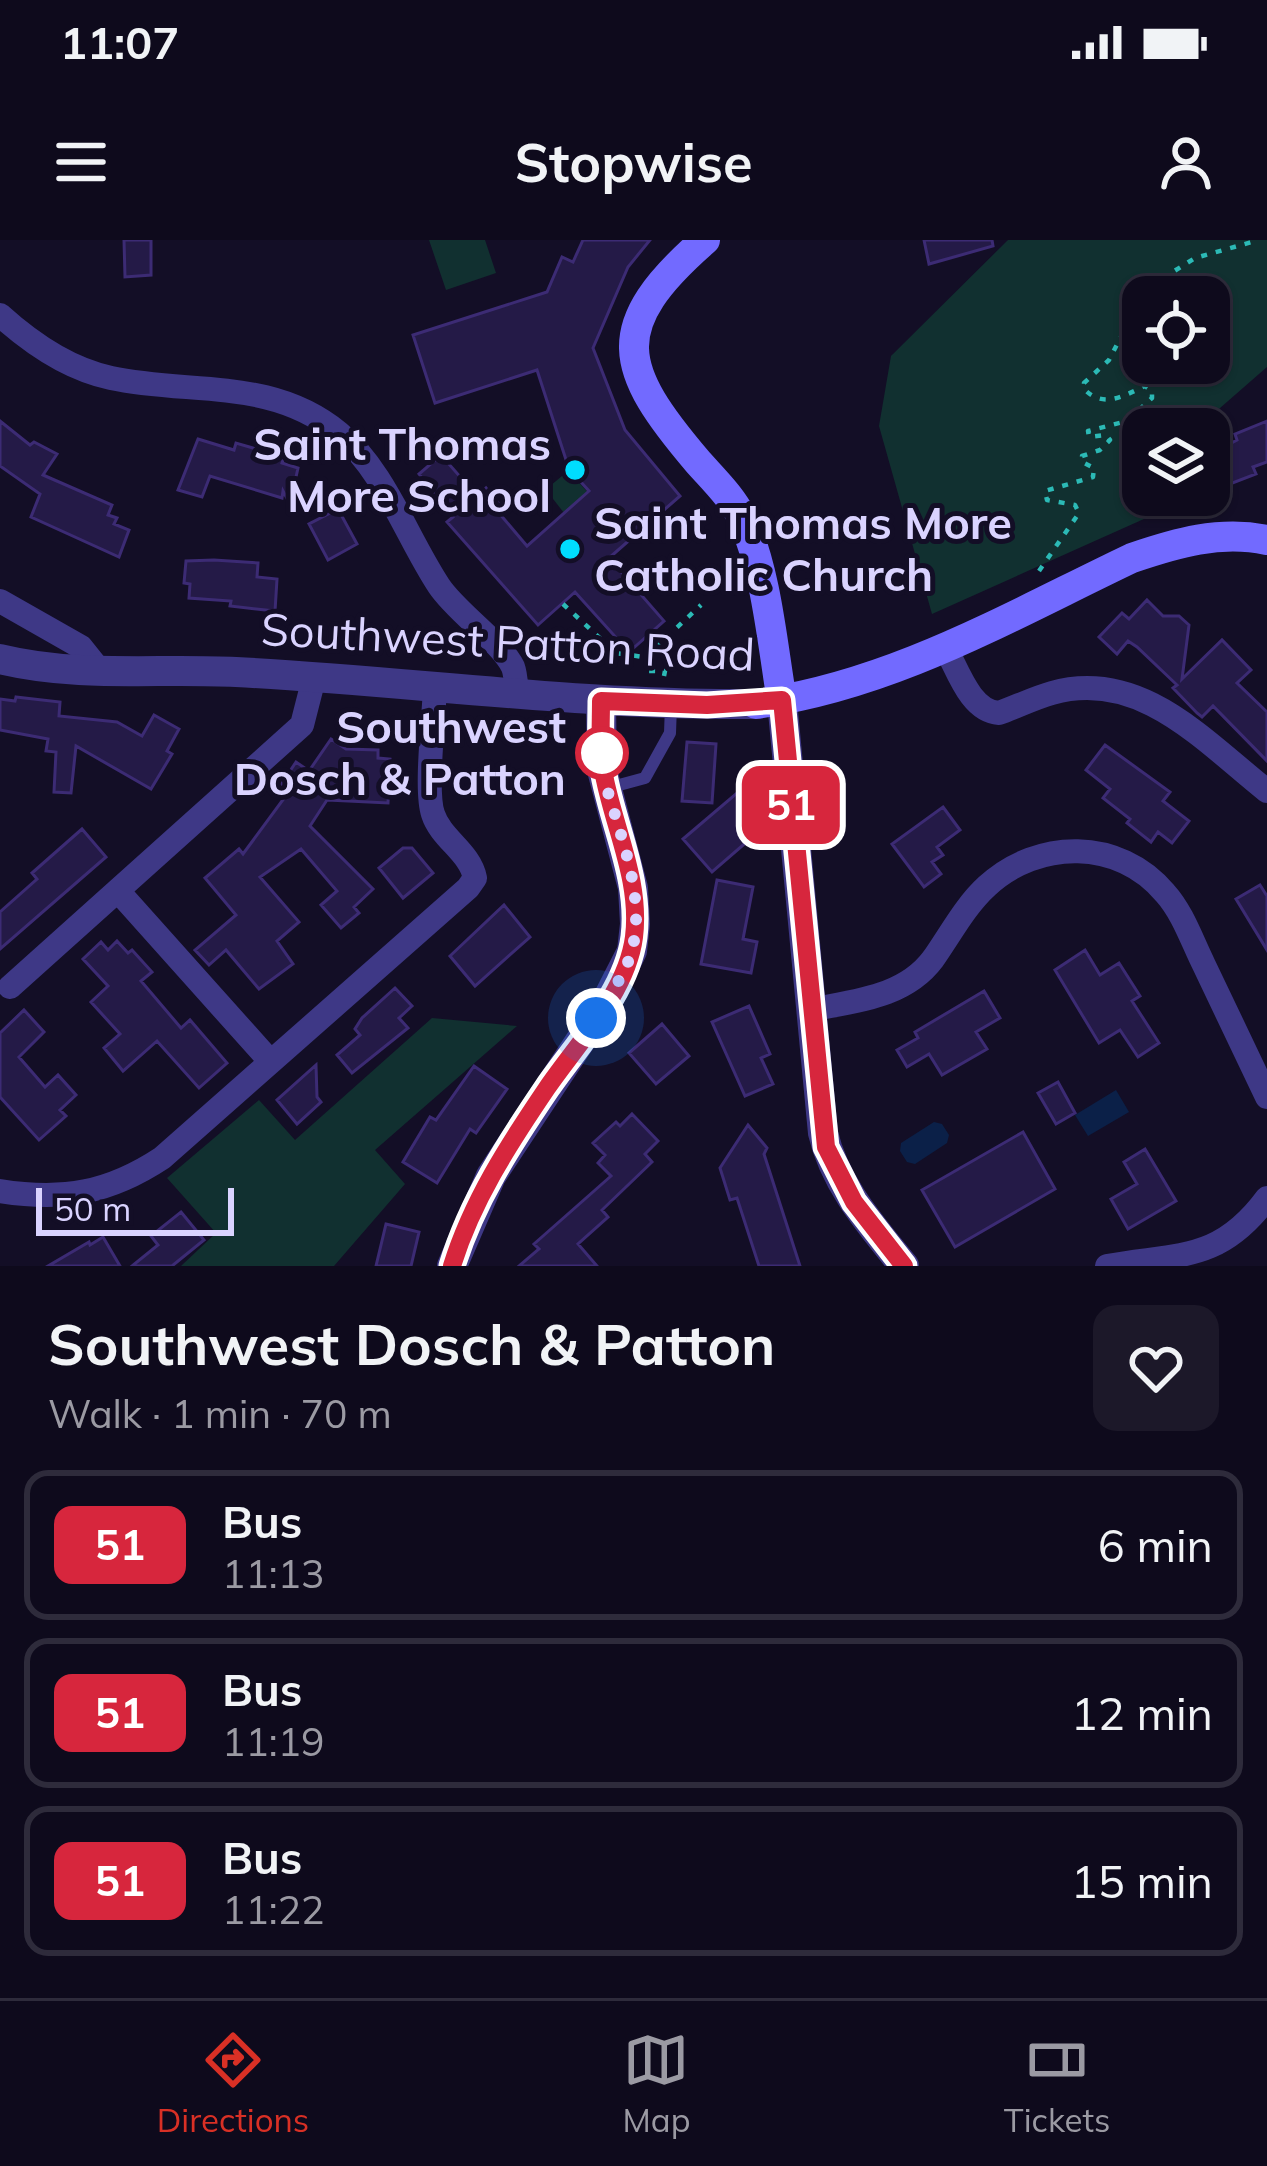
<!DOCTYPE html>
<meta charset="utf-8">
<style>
:root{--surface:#0e0a1c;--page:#1c1829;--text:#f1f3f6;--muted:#9b9aa3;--line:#2e2b3b;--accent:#d93025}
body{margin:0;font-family:Mulish,sans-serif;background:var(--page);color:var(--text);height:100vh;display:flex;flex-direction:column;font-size:45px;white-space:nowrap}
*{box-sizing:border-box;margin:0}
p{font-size:39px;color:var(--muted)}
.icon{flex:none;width:66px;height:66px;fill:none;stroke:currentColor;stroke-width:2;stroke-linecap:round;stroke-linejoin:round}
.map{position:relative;height:1026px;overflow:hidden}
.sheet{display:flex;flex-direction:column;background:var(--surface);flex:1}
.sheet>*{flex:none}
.badge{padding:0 24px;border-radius:18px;font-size:42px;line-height:78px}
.fabs{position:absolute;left:1122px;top:36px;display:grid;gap:24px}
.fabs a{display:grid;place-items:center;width:108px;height:108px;border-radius:24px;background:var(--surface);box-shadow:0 3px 9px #0004,0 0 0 3px var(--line);font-size:60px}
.scale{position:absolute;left:36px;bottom:30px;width:198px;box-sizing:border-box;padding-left:12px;border:6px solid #dad3ff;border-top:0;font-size:33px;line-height:42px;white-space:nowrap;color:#dad3ff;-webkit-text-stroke:9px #130e26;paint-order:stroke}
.you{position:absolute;width:60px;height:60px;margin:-30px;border:9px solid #fff;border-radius:50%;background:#1a73e8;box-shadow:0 0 0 18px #1a73e833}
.map>.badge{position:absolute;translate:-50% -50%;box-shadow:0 0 0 6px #fff}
.round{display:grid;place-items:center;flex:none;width:126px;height:126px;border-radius:24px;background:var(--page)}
.summary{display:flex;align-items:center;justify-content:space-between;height:204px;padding:0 48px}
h1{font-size:57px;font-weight:700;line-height:90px}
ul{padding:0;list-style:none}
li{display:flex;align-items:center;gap:36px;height:150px;margin:0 24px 18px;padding:0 24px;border:6px solid var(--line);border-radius:24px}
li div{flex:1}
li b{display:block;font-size:45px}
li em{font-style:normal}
li .badge{min-width:132px;font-weight:700;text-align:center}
.status{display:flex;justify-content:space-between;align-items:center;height:84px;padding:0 60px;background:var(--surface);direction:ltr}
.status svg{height:33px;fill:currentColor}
header{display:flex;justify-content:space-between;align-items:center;height:156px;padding:0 48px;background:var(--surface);font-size:54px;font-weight:700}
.menu{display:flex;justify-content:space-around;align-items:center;height:168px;border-top:3px solid var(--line);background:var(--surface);font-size:33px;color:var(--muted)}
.menu a{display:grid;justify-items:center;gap:6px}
.menu .active{color:var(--accent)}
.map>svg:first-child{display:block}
</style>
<div class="status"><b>11:07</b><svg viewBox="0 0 49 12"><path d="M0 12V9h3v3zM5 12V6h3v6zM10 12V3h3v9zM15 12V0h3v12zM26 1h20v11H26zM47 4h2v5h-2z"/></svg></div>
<header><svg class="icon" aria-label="menu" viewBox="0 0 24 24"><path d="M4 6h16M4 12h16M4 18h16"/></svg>Stopwise<svg class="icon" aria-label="person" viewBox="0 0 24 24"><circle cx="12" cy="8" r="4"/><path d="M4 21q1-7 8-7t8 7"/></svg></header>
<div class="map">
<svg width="1267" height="1026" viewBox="0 0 1267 1026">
<rect width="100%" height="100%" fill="#130e26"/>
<path fill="#113030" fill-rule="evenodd" d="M429 0H485L496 33 446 50Z
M1008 0H1267V127L1196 189H1143V255H1162L1164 270 932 374 879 186 891 116ZM1209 57V123H1143V57Z
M568 231 595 260 571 282 550 255V246Z
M432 778 517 786 375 910 405 944 334 1026H181L216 993 167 938 259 860 295 900Z"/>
<path fill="#0b2048" d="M1116 850 1129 872 1088 896 1075 875Z
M934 882 942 884 949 895 947 903 915 924 907 922 900 911 901 903Z"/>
<path fill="#241a47" stroke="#3c2b74" stroke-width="3" d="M124 0H151V35L125 37Z
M583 0H650L628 27 593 108 625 190 680 256 609 318 664 381 629 412 575 352 538 385 447 282 453 277 419 234 441 215 477 256 486 248 503 269 499 273 527 306 589 251 569 229 537 130 435 163 413 95 547 52 562 17 573 22Z
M924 0H992L993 6 929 24Z
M0 181 30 205 34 202 57 214 43 235 112 265 108 275 117 278 114 284 129 290 119 317 31 277 40 254 0 226Z
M1267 181V222L1253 227 1256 234 1209 252V215L1237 200 1235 194Z
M198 199 234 210 236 203 284 217 282 223 298 228 290 264 283 251 282 258 210 236 202 257 178 250Z
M338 269 357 304 328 320 309 284Z
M214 320 258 323 257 337 277 339 275 371 230 366 231 361 189 358 190 344 184 343 186 321Z
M1147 360 1163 376H1179L1189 385 1182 439 1222 400 1251 430 1237 443 1267 472V521L1213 466 1202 477 1197 473 1173 448 1177 445 1137 407 1128 401 1117 414 1099 397 1122 373 1129 379Z
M16 457 60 462 59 476 117 482 142 496 154 475 179 489 167 511 172 514 151 549 76 506 71 553 54 552 56 512 46 511 48 499 0 490V459L15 461Z
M331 499 346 509 378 510V518L390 519 388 563 327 560 310 586 373 649 354 667 359 673 341 688 321 665 337 651 301 609 260 637 299 682 277 701 293 724 259 749 226 710 209 725 195 710 236 675 205 638 239 609 243 614 285 557 277 551 296 522 309 531Z
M687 502 716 504 712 563 682 561Z
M1105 505 1170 552 1163 561 1189 581 1172 603 1158 592 1151 602 1127 583 1130 579 1103 558 1110 549 1086 530Z
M737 553 759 577 750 585 757 593 712 632 683 599Z
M943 567 960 590 937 607 943 615 932 622 941 634 924 647 892 604Z
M82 589 106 617 0 709V672L37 639 32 633Z
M403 608H412L433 633 403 658 379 628Z
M717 640 753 647 743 699 757 702 751 733 701 724Z
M1260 645 1267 656V710L1236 659Z
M504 665 530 697 475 746 450 716Z
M117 701 128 713 132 710 152 732 141 741 181 788 190 780 227 823 199 848 157 801 123 831 104 808 120 794 91 762 108 746 83 719 101 702 108 710Z
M1085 710 1100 735 1119 723 1140 756 1132 761 1159 803 1138 817 1120 790 1099 803 1055 730Z
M395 748 412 766 399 778 408 788 352 833 337 815 360 795 355 789 362 778Z
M984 751 1000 778 976 792 987 809 942 835 929 814 907 827 897 810 918 798 915 792Z
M749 766 770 814 761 818 773 844 745 856 712 782Z
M24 770 44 792 19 817 45 847 58 835 76 855 60 870 66 876 39 900 0 857V793Z
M662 784 689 816 656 844 629 813Z
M316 825 317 857 321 862 297 884 277 860Z
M474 826 507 849 476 893 470 889 437 943 403 922 430 877 436 880Z
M1058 842 1075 873 1056 884 1038 853Z
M632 874 658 901 645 914 652 922 602 970 608 977 578 1004 597 1026H519L539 1009 534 1004 611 936 598 923 605 915 593 903 616 882 620 886Z
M748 885 767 908 764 914 800 1026H759L737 958 730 960 720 928Z
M1023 892 1055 949 955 1007 922 950Z
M1145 909 1176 961 1128 989 1111 959 1137 944 1124 922Z
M181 972 204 1000 172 1026H132L158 1005 151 996Z
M386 984 419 992 411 1026H376Z
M103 997 120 1026H48L89 1002 90 1005Z"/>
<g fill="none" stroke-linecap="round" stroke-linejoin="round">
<path stroke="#2cbab6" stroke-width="4.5" stroke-dasharray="6 9" stroke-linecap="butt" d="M1039 331 1079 273 1075 265 1047 260 1045 251 1093 237 1094 228 1082 222V216L1100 210 1110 200 1106 195 1089 197 1088 191 1127 181 1152 158V151L1145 146C1123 156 1104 169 1084 149V143L1109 120 1126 87 1130 69 1152 45 1195 18 1259 0
M563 364 616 413 650 418
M664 436 665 431H649L656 407 701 365"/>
<path stroke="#3e3886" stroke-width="12" d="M608 548 645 538 670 493 671 465"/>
<path stroke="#3e3886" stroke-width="24" d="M0 75C31 103 68 129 111 138 190 155 271 137 339 193 385 231 406 296 439 346 457 373 501 402 513 427 516 435 516 446 517 455
M0 361 81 407 101 432
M945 407C958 430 970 471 999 473 1016 467 1034 458 1052 453 1140 428 1204 501 1267 551
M118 651 270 821
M10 747 302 485 314 438
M810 770C853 761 904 758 933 719 950 695 965 666 987 646 1038 599 1119 598 1165 653 1183 673 1192 701 1204 725 1225 769 1246 813 1267 857
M0 951C63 961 109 953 162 918L468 648 475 638C470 612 441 599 433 574 425 551 434 476 435 448
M1107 1026C1178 1013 1219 1023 1267 958"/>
<path stroke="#3e3886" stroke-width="30" d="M0 419C78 438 157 428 236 432 410 441 582 466 756 464
M782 461 823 893C835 945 871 985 904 1026
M452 1026 491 936 606 762 632 711 635 684 633 648 602 530 601 461"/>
<path stroke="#726aff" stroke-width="30" d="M705 0C605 87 618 128 698 222 714 240 733 258 743 280 767 335 772 402 782 461
M756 464C893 445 1008 377 1132 318 1176 303 1220 290 1267 300"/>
</g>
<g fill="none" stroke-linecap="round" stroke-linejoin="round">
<defs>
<path id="line" d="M452 1026C472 961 509 904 547 848 578 803 627 752 634 697 641 641 614 588 604 535 599 511 601 485 601 461L707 465 782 460 826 907 854 962 904 1026"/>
</defs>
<use href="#line" stroke="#fff" stroke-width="27"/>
<use href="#line" stroke="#d7263d" stroke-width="18"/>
<path stroke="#dad3ff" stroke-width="12" stroke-dasharray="0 21.6" d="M596 778C607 760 620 741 628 722 652 662 616 588 602 530V513"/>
</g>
<g fill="#00ddfe" stroke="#130e26" stroke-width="4.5">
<circle cx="575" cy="230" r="12"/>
<circle cx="570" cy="309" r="12"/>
</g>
<circle fill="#fff" stroke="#d7263d" stroke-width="6" cx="602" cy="513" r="24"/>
<g text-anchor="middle" stroke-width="10" stroke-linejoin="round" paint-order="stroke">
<g font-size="45" font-weight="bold" fill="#dad3ff" stroke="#130e26" text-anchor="end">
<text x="551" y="220">Saint Thomas<tspan x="551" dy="52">More School</tspan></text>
<text x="594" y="299" text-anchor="start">Saint Thomas More<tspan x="594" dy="52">Catholic Church</tspan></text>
</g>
<g font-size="45" fill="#dad3ff" stroke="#130e26">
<text transform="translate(508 402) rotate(3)" y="16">Southwest Patton Road</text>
</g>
<g font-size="45" font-weight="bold" fill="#dad3ff" stroke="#130e26" text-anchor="end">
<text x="566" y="503">Southwest<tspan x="566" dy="52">Dosch &amp; Patton</tspan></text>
</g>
</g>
</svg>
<div class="fabs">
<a><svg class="icon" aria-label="locate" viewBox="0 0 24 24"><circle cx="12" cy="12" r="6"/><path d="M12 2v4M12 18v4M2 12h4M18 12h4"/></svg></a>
<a><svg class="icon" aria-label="layers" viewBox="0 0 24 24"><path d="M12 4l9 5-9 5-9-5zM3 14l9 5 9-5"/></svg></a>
</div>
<div class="scale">50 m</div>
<div class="you" style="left:596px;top:778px"></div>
<b class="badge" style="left:791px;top:565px;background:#d7263d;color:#fff">51</b>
</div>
<section class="sheet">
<div class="summary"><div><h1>Southwest Dosch &amp; Patton</h1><p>Walk · 1 min · 70 m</p></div><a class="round"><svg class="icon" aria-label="heart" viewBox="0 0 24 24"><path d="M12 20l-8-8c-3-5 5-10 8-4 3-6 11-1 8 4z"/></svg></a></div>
<ul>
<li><span class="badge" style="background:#d7263d;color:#fff">51</span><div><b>Bus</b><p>11:13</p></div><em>6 min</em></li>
<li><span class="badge" style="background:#d7263d;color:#fff">51</span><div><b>Bus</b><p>11:19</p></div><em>12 min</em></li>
<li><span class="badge" style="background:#d7263d;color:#fff">51</span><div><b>Bus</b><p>11:22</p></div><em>15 min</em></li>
</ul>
</section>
<nav class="menu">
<a class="active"><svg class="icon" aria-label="directions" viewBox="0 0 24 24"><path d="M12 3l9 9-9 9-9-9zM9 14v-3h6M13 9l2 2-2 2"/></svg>Directions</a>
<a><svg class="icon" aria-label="map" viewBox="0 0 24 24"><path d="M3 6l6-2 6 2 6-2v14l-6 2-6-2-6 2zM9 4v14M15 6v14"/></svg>Map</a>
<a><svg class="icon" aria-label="tickets" viewBox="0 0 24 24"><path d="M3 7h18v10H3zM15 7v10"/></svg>Tickets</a>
</nav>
